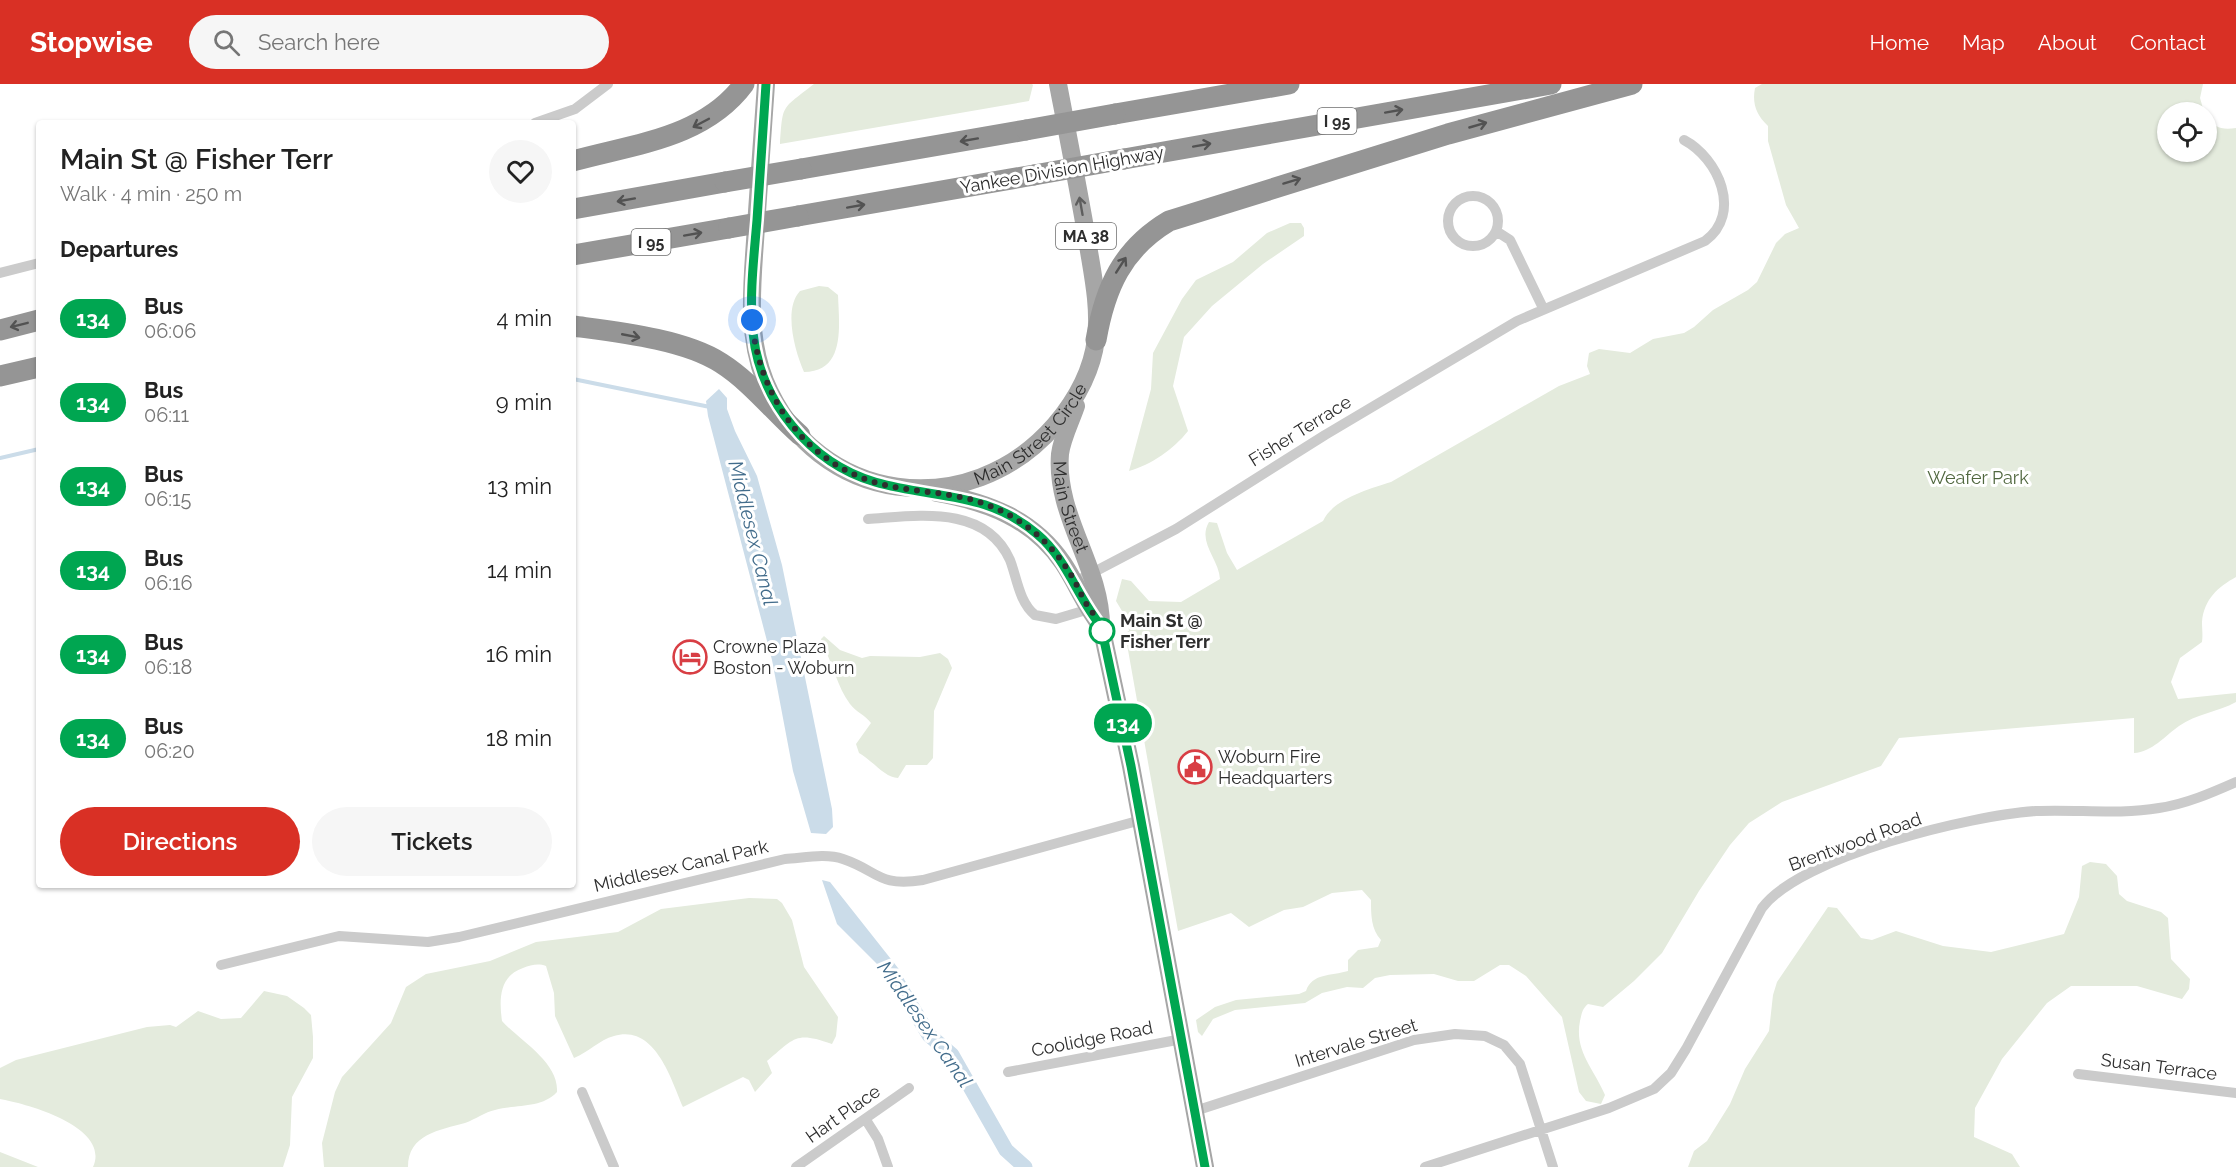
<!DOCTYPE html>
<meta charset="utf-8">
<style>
:root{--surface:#fff;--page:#f6f6f6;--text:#222;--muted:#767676;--accent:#d93025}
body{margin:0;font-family:Raleway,sans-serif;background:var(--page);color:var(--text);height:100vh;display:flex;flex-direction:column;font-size:22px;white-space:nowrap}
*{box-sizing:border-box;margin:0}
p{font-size:20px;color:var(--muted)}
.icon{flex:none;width:33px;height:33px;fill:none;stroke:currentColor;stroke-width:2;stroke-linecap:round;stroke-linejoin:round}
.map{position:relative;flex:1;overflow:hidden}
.drawer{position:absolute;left:36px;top:36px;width:540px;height:768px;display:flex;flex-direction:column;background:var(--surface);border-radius:6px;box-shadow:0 2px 4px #0004}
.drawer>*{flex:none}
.badge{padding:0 12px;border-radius:20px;font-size:21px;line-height:39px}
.fabs{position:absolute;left:2157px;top:18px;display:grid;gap:12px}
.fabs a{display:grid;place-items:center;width:60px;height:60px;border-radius:50%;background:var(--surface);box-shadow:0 2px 4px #0004;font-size:30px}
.you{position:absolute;width:30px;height:30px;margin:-15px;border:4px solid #fff;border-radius:50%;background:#1a73e8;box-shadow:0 0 0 9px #1a73e833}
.map>.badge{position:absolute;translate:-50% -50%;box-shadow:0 0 0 3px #fff}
h2{padding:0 24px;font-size:22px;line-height:54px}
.round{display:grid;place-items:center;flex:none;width:63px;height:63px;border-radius:32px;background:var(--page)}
.overview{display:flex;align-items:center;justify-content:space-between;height:102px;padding:0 24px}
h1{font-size:28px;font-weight:600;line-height:45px}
.cta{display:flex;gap:12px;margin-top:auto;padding:12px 24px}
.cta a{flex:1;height:69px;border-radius:36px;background:var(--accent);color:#fff;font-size:24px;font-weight:600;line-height:69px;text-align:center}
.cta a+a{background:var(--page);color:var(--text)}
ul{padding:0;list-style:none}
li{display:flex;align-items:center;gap:18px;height:84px;padding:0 24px}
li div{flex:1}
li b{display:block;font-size:22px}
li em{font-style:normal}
li .badge{min-width:66px;font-weight:700;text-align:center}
header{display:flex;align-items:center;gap:36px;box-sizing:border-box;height:84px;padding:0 30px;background:var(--accent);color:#fff}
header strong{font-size:28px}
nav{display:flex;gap:33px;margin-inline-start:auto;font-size:21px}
.search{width:420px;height:54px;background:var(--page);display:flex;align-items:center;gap:15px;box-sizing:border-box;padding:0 21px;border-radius:33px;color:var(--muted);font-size:22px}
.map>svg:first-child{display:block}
</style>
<header>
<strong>Stopwise</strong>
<div class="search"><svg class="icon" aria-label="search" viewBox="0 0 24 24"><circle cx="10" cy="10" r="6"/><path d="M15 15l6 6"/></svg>Search here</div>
<nav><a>Home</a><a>Map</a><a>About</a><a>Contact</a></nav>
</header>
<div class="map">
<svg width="2236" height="1083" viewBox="0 0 2236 1083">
<rect width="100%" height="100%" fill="#fff"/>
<path fill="#e4ebdd" d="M814 0H1032L1033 1 1029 17 780 60C783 19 781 26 814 0Z
M1762 0H2203L2200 14 2204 28H2168V68H2206L2207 32C2214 44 2222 46 2236 44V493C2218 503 2204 515 2202 538 2202 545 2203 551 2202 558L2180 574 2171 598 2178 615 2236 609V618C2218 628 2196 630 2179 642 2165 652 2152 668 2134 669V634L1899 654 1881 682 1782 718 1749 739 1730 761 1699 807 1662 869 1634 897 1603 923 1588 920C1582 925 1582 929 1580 937 1574 967 1594 985 1605 1011L1601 1020 1586 1017 1579 1008 1562 933 1526 892 1509 881H1500L1474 897H1458L1434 890 1390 891 1375 894 1363 904 1347 903 1322 909 1305 919 1235 926 1213 935 1202 952 1198 948 1196 936 1215 923 1236 916 1299 910 1306 907C1312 889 1331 892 1348 887V876L1358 866 1378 863 1381 856C1371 845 1371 831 1371 816L1362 806 1332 809 1303 823 1284 826 1249 843 1231 829 1178 847 1125 549 1129 547 1128 537 1116 517 1122 495 1131 497 1149 517 1181 518 1220 495C1219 475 1197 458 1209 438L1217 439 1227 469 1237 486 1323 437C1333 415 1369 405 1391 398L1559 302 1590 290 1587 282 1589 269 1599 265 1630 269 1653 255 1684 249 1694 243 1713 226 1748 206 1757 198 1776 159 1785 150 1799 144 1786 121 1768 57V42C1756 31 1752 19 1755 4Z
M1290 139H1301L1304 144V152L1263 180 1212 222 1184 253 1173 302 1188 347C1174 365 1151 381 1129 387L1151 305 1153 269 1182 215 1196 196 1233 178 1267 149Z
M819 202 828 203 838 211C839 241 846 288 804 288 795 268 783 225 800 207Z
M824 552 840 566 862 574 870 572 920 573 940 569 948 575 952 584 934 627 933 674 927 681H906L898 694C885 694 872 676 859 669L856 660 871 639C865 631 856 628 850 620 837 603 833 579 822 560L821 555Z
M2090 778 2106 780 2117 792 2119 810 2127 817 2161 828 2168 834 2171 875 2190 895 2189 905 2182 915 2137 902H2071L2047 919 2002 975 1975 1024 1974 1053 2012 1070 2020 1083H1688L1694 1067 1707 1057 1730 1020 1745 985 1769 947 1773 911 1777 898 1828 823 1837 824 1861 854 1872 856 1896 847 1943 862 1991 868 2064 850 2079 813 2082 782Z
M749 814 777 815 782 819 792 836 804 883 838 933 836 952 832 960C795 947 795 954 767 977L772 989 755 1008 749 996 743 993 683 1023C671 995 655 940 614 952 599 956 589 968 574 974L555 932 554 909 546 882C538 879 531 881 523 884 499 892 499 916 502 937 519 956 559 978 557 1008 541 1025 516 1020 495 1026 485 1028 476 1035 465 1039 440 1046 408 1050 408 1083H324L322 1059 335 1008 342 993 391 939 406 903 426 890 490 877 536 858 618 848 661 825Z
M264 907 287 912 304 924 311 931 313 953V974L292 1013 290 1061 283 1083H93C111 1043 28 1020 0 1015V984L16 976 147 943 170 941 176 943 198 927 221 935 241 934Z
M0 1068 38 1083H0Z"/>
<path fill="#cbdce9" d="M719 305 727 314V325L735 347 757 392 782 481 832 725 833 743 826 750 811 749 793 687 772 576 708 332 706 317Z
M822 796 830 798 898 884 907 901 904 907 837 840Z"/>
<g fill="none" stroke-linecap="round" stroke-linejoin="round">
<path stroke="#cbdce9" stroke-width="4" d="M573 295 710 323
M0 374 39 365"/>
<path stroke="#cbdce9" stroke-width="15" d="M892 890 929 951 952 971 1006 1066 1025 1083"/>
<path stroke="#cbcbcb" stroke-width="10" d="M535 39 575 25 608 0
M1448 137a25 25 0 1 1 50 0a25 25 0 1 1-50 0Z
M1496 147 1510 156 1543 224
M0 189 39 179
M868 435C917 432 985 420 1010 476 1017 494 1019 518 1035 531L1056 535 1093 524
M1075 498 1176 445 1325 351 1517 237 1705 157C1743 129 1718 74 1684 56
M221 881 339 852 428 858 459 853 785 775C803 774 826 769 843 775 879 787 877 803 923 796L1141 736
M1008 988 1182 955
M2078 990 2236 1009
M582 1008 614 1083
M1195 1027 1414 956 1455 950 1485 952 1504 961 1520 980 1553 1083
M866 1036 878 1055 888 1083
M796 1083 909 1004
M1425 1083 1609 1024 1654 1005 1671 989 1686 965 1762 824C1801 772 1972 731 2036 727 2077 725 2118 731 2159 724 2186 720 2211 709 2236 698"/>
<g stroke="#a6a6a6" stroke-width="18">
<path id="s1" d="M766 0C763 47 759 94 756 142 753 194 745 247 765 297 816 421 969 440 1055 341 1076 316 1092 288 1096 255 1100 221 1092 188 1087 155 1078 103 1068 52 1058 0"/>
<path id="s2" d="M1076 322C1071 337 1062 354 1060 370 1055 432 1101 482 1101 542L1131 682 1205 1083"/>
<path d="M937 409C988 418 1033 435 1063 479 1077 500 1085 522 1101 542"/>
</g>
<path stroke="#959595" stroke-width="21" d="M1115 30 1289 0
M1124 75 1551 0
M573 77C634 60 704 54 744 0
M801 85 1026 46
M573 125 725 98
M798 132 1034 91
M573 171 729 144
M573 242C617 248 684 255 721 279 751 298 774 328 800 351
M0 246 39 236
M1096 256C1105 204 1122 165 1169 137L1448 50 1632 0
M0 292 39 283"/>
<path stroke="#959595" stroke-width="21" d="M1026 46 1115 30
M1034 91 1124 75
M725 98 801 85
M729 144 798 132"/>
</g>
<defs><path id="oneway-shaft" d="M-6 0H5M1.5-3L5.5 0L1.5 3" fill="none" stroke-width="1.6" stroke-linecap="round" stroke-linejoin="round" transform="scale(1.5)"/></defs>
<g stroke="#525252">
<use href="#oneway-shaft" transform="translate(1394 27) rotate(-10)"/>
<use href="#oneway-shaft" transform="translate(701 39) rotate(152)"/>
<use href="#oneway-shaft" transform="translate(1478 41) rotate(-16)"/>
<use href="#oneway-shaft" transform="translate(969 56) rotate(170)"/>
<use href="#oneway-shaft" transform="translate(1202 61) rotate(-10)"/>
<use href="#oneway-shaft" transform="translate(1292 97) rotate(-17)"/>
<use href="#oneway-shaft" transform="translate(626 116) rotate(170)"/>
<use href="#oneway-shaft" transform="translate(856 122) rotate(-10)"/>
<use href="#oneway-shaft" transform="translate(693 150) rotate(-10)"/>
<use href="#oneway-shaft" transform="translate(1121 181) rotate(-57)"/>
<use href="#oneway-shaft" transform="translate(19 241) rotate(166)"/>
<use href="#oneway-shaft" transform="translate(631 252) rotate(11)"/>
</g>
<use stroke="#5e5e5e" href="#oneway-shaft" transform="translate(1081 122) rotate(-100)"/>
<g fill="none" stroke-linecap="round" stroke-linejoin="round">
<defs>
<path id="line" d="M766 0C763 45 760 91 757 136 754 173 749 212 753 249 760 317 810 379 875 398 934 415 987 407 1037 450 1067 475 1077 513 1101 542L1131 682 1205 1083"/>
</defs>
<use href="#line" stroke="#fff" stroke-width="14"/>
<use href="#line" stroke="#00a651" stroke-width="9"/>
<path stroke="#2e2e2e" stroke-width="6" stroke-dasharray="0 10.8" d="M752 236C758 309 802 376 874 398 900 406 928 407 955 412 1012 422 1058 458 1082 512 1087 524 1100 535 1102 547"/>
</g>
<defs>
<symbol id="hotel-ring" viewBox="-11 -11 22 22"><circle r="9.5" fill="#fff" stroke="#d83e44" stroke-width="1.5"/><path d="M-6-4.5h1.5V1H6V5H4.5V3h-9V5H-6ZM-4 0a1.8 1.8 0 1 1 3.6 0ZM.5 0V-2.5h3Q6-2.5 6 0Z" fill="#d83e44"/></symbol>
<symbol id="civic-ring" viewBox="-11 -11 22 22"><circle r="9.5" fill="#fff" stroke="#d83e44" stroke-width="1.5"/><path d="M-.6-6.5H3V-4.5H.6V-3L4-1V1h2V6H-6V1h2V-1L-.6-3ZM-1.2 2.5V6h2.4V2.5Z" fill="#d83e44"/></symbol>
</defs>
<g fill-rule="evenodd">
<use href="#hotel-ring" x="671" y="554" width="38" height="38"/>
<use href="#civic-ring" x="1176" y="664" width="38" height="38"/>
</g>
<circle fill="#fff" stroke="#00a651" stroke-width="3" cx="1102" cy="547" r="12"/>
<g text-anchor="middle" stroke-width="6" stroke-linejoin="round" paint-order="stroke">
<g fill="#fff" stroke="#6d6d6d" stroke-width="1.5">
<rect x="1317.5" y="24" width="39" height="26" rx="4.5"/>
<rect x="1056" y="139" width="60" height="26" rx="4.5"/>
<rect x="631.5" y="145" width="39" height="26" rx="4.5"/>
</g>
<g font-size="16" font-weight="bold" fill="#2e2e2e">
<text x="1337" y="43">I 95</text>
<text x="1086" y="158">MA 38</text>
<text x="651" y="164">I 95</text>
</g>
<g font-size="18" fill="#2e2e2e" stroke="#fff">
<text transform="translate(1062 86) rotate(-10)" y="6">Yankee Division Highway</text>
<text dy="6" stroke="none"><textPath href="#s1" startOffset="628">Main Street Circle</textPath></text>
<text transform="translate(1300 347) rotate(-32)" y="6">Fisher Terrace</text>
<text dy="6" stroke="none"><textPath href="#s2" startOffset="105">Main Street</textPath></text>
<text transform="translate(1855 758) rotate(-20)" y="6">Brentwood Road</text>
<text transform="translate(681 782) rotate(-13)" y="6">Middlesex Canal Park</text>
<text transform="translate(1092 955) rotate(-11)" y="6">Coolidge Road</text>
<text transform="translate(1356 959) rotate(-17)" y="6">Intervale Street</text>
<text transform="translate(2159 983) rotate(7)" y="6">Susan Terrace</text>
<text transform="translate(843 1030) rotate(-35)" y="6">Hart Place</text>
</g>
<g font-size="18" fill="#50673f" stroke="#fff">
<text x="1978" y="400">Weafer Park</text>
</g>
<g font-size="18" font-weight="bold" fill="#2e2e2e" stroke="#fff" text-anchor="start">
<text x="1120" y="543">Main St @<tspan x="1120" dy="21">Fisher Terr</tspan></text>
</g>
<g font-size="18" fill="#2e2e2e" stroke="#fff" text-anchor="start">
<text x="713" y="569">Crowne Plaza<tspan x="713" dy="21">Boston - Woburn</tspan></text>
<text x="1218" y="679">Woburn Fire<tspan x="1218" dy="21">Headquarters</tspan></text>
</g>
<g font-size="20" font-style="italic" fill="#426c8b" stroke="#fff">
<text transform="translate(753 449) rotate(76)" y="7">Middlesex Canal</text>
<text transform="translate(925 940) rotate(55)" y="7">Middlesex Canal</text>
</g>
</g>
</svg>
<div class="fabs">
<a><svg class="icon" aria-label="locate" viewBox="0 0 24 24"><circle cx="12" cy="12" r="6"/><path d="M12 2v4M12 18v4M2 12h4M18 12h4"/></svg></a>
</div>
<div class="you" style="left:752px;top:236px"></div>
<b class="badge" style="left:1123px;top:639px;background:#00a651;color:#fff">134</b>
<section class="drawer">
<div class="overview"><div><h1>Main St @ Fisher Terr</h1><p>Walk · 4 min · 250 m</p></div><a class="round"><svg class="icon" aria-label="heart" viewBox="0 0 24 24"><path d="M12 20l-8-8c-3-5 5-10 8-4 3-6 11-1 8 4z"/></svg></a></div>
<h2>Departures</h2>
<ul>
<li><span class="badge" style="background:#00a651;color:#fff">134</span><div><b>Bus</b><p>06:06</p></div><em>4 min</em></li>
<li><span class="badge" style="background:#00a651;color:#fff">134</span><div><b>Bus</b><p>06:11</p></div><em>9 min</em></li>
<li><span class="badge" style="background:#00a651;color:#fff">134</span><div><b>Bus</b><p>06:15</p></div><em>13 min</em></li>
<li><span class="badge" style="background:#00a651;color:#fff">134</span><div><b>Bus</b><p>06:16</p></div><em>14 min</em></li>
<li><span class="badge" style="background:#00a651;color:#fff">134</span><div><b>Bus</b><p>06:18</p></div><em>16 min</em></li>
<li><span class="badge" style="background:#00a651;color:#fff">134</span><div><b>Bus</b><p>06:20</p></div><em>18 min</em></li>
</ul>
<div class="cta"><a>Directions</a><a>Tickets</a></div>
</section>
</div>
